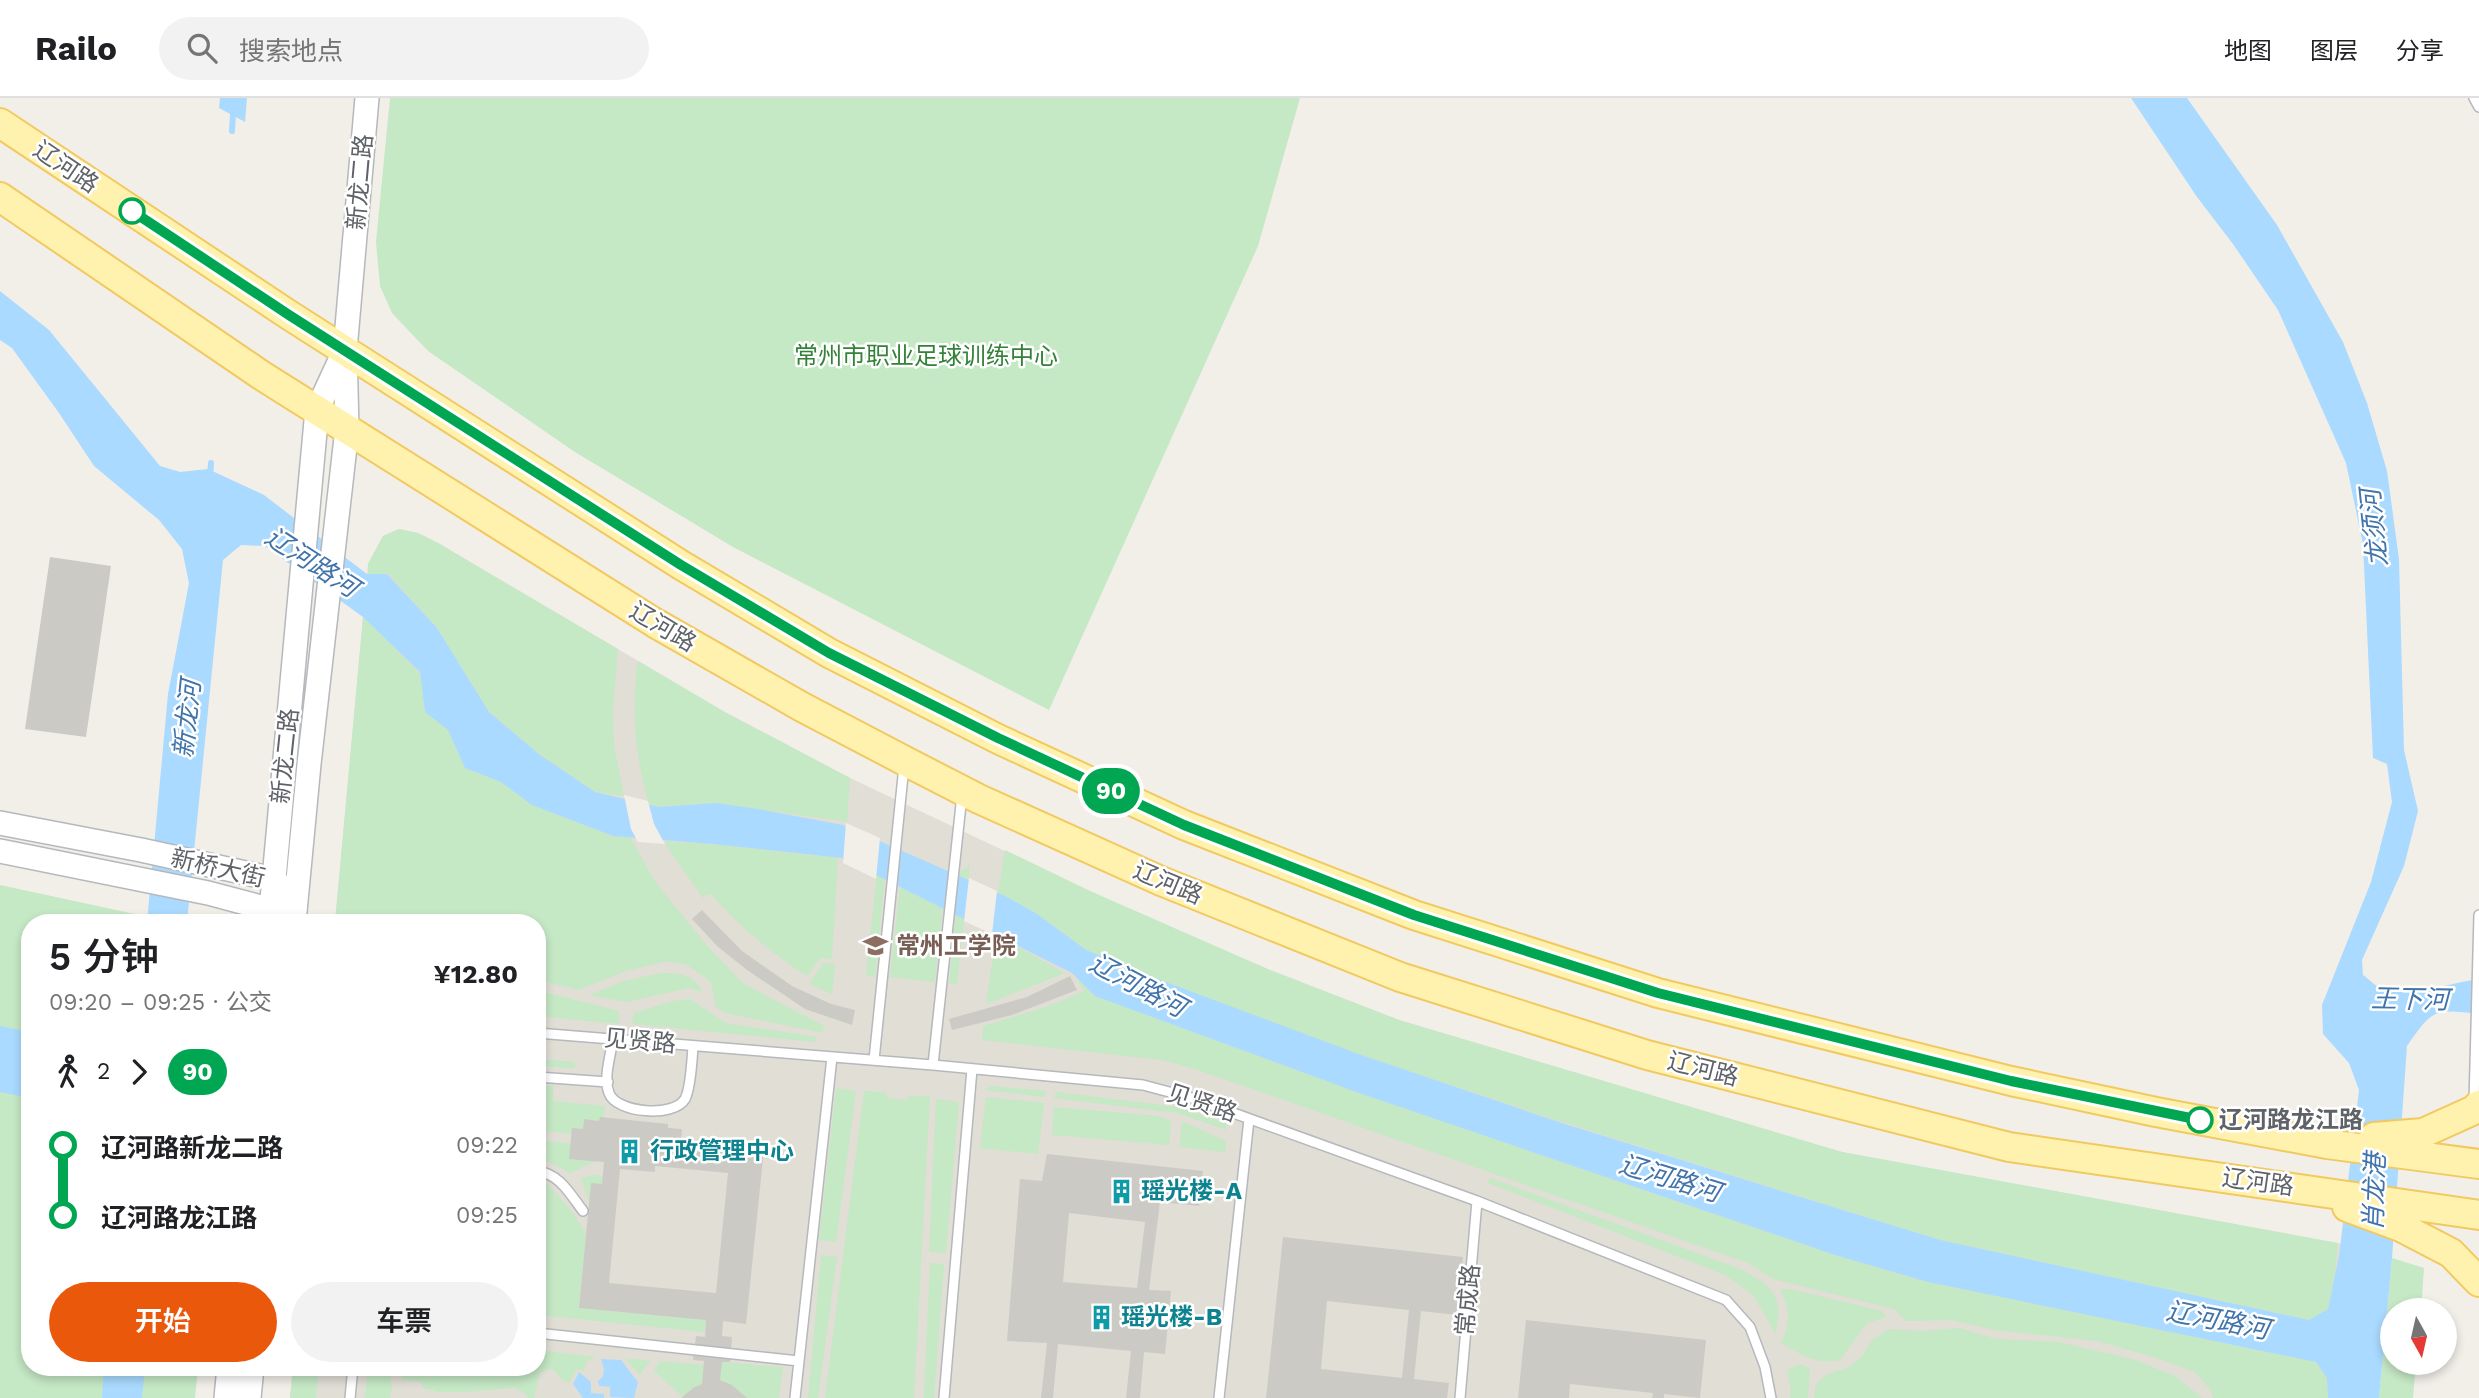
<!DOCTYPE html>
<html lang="zh">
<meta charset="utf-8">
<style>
:root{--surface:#fff;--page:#f2f2f2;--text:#202124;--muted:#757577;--line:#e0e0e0;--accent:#ea580c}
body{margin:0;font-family:"Work Sans","Noto Sans SC",sans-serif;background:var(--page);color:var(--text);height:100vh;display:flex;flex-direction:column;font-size:26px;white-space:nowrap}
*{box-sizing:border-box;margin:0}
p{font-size:23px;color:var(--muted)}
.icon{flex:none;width:38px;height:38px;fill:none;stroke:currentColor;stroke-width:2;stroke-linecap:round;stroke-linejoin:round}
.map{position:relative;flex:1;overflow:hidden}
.side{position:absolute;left:21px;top:816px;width:525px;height:462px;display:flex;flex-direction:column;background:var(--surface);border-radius:28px;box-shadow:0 4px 10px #0003}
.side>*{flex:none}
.badge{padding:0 14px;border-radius:23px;font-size:24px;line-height:46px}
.needle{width:46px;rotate:172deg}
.buttons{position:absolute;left:2380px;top:1200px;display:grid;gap:14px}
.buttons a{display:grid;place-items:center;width:77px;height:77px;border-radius:50%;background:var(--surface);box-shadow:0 4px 10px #0003;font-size:35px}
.map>.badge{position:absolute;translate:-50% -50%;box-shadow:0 0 0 4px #fff}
.legs{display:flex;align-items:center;gap:10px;height:77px;padding:0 28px;font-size:23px}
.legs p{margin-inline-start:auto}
.overview{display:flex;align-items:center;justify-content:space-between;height:119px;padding:0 28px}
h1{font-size:38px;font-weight:600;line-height:52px}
.action{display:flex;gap:14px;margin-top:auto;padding:14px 28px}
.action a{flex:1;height:80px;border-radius:42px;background:var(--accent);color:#fff;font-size:28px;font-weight:600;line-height:80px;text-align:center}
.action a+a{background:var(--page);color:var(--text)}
ul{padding:0 28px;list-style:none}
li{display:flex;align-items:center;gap:24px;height:70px;font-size:26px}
li i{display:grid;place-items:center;width:10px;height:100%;margin:0 9px;background:currentColor}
li i::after{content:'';width:18px;height:18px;margin:-9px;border:5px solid;border-radius:50%;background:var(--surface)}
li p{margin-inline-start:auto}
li:first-child i{background:linear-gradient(#0000 50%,currentColor 0)}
li:last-child i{background:linear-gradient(currentColor 50%,#0000 0)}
header{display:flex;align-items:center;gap:42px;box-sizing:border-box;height:98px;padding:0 35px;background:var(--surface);border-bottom:2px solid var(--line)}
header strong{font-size:33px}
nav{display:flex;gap:38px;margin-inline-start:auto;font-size:24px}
.search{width:490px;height:63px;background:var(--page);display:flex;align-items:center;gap:18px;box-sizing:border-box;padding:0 24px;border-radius:38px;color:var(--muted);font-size:26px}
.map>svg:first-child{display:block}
</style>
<header>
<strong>Railo</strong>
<div class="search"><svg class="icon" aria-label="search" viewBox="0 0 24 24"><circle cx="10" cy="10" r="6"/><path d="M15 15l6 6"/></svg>搜索地点</div>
<nav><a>地图</a><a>图层</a><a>分享</a></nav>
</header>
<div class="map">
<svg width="2479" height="1300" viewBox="0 0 2479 1300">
<rect width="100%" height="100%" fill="#f1efe8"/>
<path fill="#e1ded6" d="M399 431 418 435 438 445 723 613 850 680 1149 821 1270 872 1399 922 1842 1054 2364 1150 2352 1300H290L293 1269H537V824H335L368 466 383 438Z"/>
<path fill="#c5e8c5" d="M390 0H1300L1258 148 1049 612 733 449 575 354 428 253 392 215 380 188 376 144Z
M399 431 418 435 438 445 618 551 613 611 614 647 624 698 595 694 540 657 489 614 437 530 388 476H368V466L383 438Z
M363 519 420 575 425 614 448 632 465 670 501 684 533 707 613 738 630 739 656 785 708 849 744 886 824 928 823 935 725 915 716 909 711 884 687 867 667 863 626 873 578 892 546 884 537 887V824H335Z
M638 563 723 613 850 680 847 724 716 705 659 709 649 706C635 657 631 614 638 563Z
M664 743 713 746 838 760 832 861 821 860 807 878C771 854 740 830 712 797L708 796 703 800C690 780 675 763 664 743Z
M1005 752 1090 793 1270 872 1399 922 1842 1054 2338 1145 2335 1177 2328 1211 2309 1222 1940 1142 1565 1025 1354 955 1155 880 1086 852 1037 816 998 795Z
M879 757 886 767 875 879 866 877Z
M970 767 957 886H949L960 774Z
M902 770 946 775 935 884 890 879Z
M0 787 172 824H30V1269H198L195 1300H0Z
M996 837 1065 875 986 906Z
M823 865 835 866 832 896 809 886Z
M660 875C678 875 695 875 702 894L689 890 626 904 589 897 624 883Z
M1075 878 1095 898 1359 995 1835 1157 1928 1184 2316 1264 2327 1280 2328 1300H2213L2210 1291 2195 1274 2157 1260 2097 1243 1994 1232 1952 1222 1906 1223 1894 1211 1773 1181 1748 1165 1195 971 1162 962 982 942 983 928 1049 908 1084 893Z
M548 895 619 913V926L537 918V898Z
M690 901 726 925 817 939 815 944 632 926 634 915 673 903Z
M537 961 575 964V970L537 968Z
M553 987V1003L605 1008 604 1020 599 1023 584 1021 583 1031 572 1036 537 1032V996L543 989Z
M991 988H992L1046 993 1045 999 984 992Z
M836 990 856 993 836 1144 819 1142Z
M864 993 885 994 888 1000 905 1002 909 998H930L914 1300H825Z
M1056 994 1177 1009 1226 1025V1032L1177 1015 1054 1000Z
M986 999 1044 1005 1038 1056 980 1050Z
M936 1001 959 1004 946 1155 929 1154Z
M1054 1009 1159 1018 1171 1023 1169 1047 1052 1037Z
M1182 1023 1226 1043 1225 1054 1179 1049Z
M537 1041 571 1046 596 1063 570 1075 538 1058Z
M593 1077 603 1078 602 1086H591L589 1103 581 1080Z
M1490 1080 1738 1170C1770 1186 1786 1196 1775 1235L1753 1197 1725 1177 1488 1085Z
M537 1085 548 1086 569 1110 586 1135 579 1210 706 1222 705 1234 537 1217Z
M821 1157 837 1159 818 1300H808Z
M2392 1160 2424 1170 2421 1213H2392V1265H2416L2413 1300H2379Z
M930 1165 944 1166 934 1300H924Z
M1780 1191H1790L1882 1213 1886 1219 1867 1225 1840 1262C1815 1267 1802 1257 1781 1245 1791 1223 1790 1212 1780 1191Z
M1960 1230 1996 1241 2059 1244 2136 1262 2175 1278 2202 1300H1814L1816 1286 1828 1276 1849 1269 1863 1257 1872 1242 1889 1231 1922 1233Z
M537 1252 596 1259 587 1263 584 1273 577 1271 569 1285 562 1282 552 1270 540 1275 534 1300H527V1297L515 1290 465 1294H438L423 1290 421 1284 402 1282 401 1269H537Z
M625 1260 650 1263 640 1277Z
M660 1263 704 1267 702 1286 693 1290 683 1299 654 1273Z
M722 1264 783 1269 779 1300H747L732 1287 720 1282Z
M1800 1266 1810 1270 1808 1300H1790L1791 1292 1787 1272Z
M293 1269H319L316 1300H290Z
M368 1269H389L392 1291 390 1300H365Z"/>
<path fill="#aadaff" d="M220 0H247L245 24 219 10Z
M2131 0H2187L2277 127 2343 244 2367 305 2387 373 2399 461 2404 652 2418 713 2404 768 2362 862 2363 877C2370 882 2378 891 2386 892 2413 898 2451 885 2479 881V916C2435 911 2433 910 2407 948L2392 1160 2379 1300H2328L2327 1280 2316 1264 1928 1184 1835 1157 1359 995 1095 898 1072 875 842 760 713 746 613 738 532 707 501 684 465 670 448 632 425 614 420 574 363 519 265 448 241 447 223 462 187 824H147L168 596 189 485 182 451 159 422 94 368 59 315 12 250 0 242V193L49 232 160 368 180 374 208 371 264 397 367 476H387L437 530 489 614 540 657 595 694 659 709 716 705 758 711 843 727 1007 799 1037 816 1086 852 1155 880 1361 957 1565 1026 1940 1142 2309 1222 2328 1211 2339 1158 2359 992 2349 965 2323 936 2322 907 2371 784 2392 704 2387 666 2373 660 2363 446 2346 365 2278 212 2233 146 2197 99Z
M0 928 30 934V1000L0 994Z
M601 1261 621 1262 638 1284 634 1300 610 1299V1289L599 1288 598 1283 603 1278 604 1271Z
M104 1269H145L142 1300H102Z
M579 1274 591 1284V1295L604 1296V1300H583L573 1286Z"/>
<path fill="#f1efe8" d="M624 697 648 703 654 726 665 746 638 744 631 731Z
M846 725 880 740 876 781 843 765Z
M969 780 997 793 992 836 964 823Z"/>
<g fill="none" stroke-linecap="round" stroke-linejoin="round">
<path stroke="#aadaff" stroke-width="6" d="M232 33 234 0
M210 380 211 365"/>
</g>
<path fill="#cccac5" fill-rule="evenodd" d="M50 459 111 468 86 639 25 631Z
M702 812 742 853 792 888 831 906 855 912 852 927 805 911 747 872 717 848 692 821Z
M1070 878 1077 892 1012 917 952 932 949 921 1027 899Z
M600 1019 668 1026V1030L682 1031 681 1042 764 1051 746 1226 723 1223 722 1238 732 1239 730 1264H722L720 1282 732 1287 747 1300H681L693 1290 702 1286 704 1263 693 1262 696 1238 705 1239 706 1222 579 1210 591 1085 602 1086 604 1064 569 1061 572 1030 583 1031 584 1021 599 1023ZM655 1068 728 1075 716 1195 609 1185 620 1071 655 1074Z
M1047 1056 1203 1073 1199 1108 1160 1104 1149 1192 1171 1193 1165 1256 1144 1254 1140 1300H1126L1131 1253 1058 1246 1053 1300H1041L1047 1245 1007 1243 1020 1081 1042 1083ZM1069 1115 1145 1124 1137 1190 1063 1184Z
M1283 1139 1463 1159 1457 1217 1421 1213 1414 1281 1449 1285 1447 1300H1266ZM1327 1203 1409 1212 1402 1280 1321 1271Z
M1526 1222 1706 1242 1700 1300 1664 1296V1300H1652L1653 1295 1570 1286 1569 1300H1518Z"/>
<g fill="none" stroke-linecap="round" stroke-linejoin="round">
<defs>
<path id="service" d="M2474 0 2479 9
M537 935 933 967 1143 987 1192 1000 1477 1103 1726 1202 1750 1229 1765 1269 1771 1300
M613 941C611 956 603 980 609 995 616 1015 674 1020 685 1001 691 990 692 961 693 948
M874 962 904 668
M933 967 962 697
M537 979 608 984
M2474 1004 2479 817
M537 1073C560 1076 570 1096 583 1113
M537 1235 799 1263
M350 1300 353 1269
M795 1300 832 959
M944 1300 972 971
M1219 1300 1249 1021
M1460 1300 1477 1103"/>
<path id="tertiary" d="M0 725 141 752 273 781 283 790
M0 753 208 795 272 812 284 807
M270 824 317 312 342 258
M294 824 309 666 347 331 345 252 367 0
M226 1300 229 1269
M249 1300 252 1269"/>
<path id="primary" d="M0 25 289 217 681 467 829 555 998 641 1184 727 1414 817 1658 895 2011 983 2156 1014 2327 1046 2479 1066
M0 99 261 277 655 525 802 609 905 663 979 701 1161 783 1400 879 1647 957 2009 1049 2479 1117
M2374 1039 2423 1035 2474 1012 2479 1007
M2347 1109 2401 1129 2451 1155 2479 1184"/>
</defs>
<use href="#service" stroke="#b5b8bc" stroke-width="12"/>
<use href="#tertiary" stroke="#b5b8bc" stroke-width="26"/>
<use href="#primary" stroke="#f2c960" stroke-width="32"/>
<use href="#service" stroke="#fff" stroke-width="9"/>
<use href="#tertiary" stroke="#fff" stroke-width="23"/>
<use href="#primary" stroke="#fff2af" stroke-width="28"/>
</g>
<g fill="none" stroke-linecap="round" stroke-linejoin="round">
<defs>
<path id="line-1" d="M132 113 289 217 681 467 829 555 998 640 1184 727 1414 817 1658 895 2011 983 2200 1022"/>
</defs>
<use href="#line-1" stroke="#fff" stroke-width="16"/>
<use href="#line-1" stroke="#00a651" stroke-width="10"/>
</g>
<defs>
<symbol id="university-bare" viewBox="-9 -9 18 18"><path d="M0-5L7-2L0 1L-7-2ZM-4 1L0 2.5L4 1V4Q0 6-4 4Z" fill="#8d6e63" stroke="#fff" stroke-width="2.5" paint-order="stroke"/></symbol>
<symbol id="building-bare" viewBox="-9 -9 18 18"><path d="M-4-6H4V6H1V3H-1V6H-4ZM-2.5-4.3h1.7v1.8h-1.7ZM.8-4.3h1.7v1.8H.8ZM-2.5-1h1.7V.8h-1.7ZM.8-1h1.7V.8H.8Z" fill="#0f9aa8" stroke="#fff" stroke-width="2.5" paint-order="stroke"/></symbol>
</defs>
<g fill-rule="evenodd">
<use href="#university-bare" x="858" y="830" width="35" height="35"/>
<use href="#building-bare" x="612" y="1036" width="35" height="35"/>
<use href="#building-bare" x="1104" y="1076" width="35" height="35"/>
<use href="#building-bare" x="1084" y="1202" width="35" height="35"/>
</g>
<g fill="#fff" stroke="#00a651" stroke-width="3.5">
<circle cx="132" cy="113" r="12"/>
<circle cx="2200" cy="1022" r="12"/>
</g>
<g text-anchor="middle" stroke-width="5" stroke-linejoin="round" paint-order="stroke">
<g font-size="24" fill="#5f6368" stroke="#fff">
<text transform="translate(66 69) rotate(34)" y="8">辽河路</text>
<text transform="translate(360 84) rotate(-85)" y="8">新龙二路</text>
<text transform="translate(663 529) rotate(31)" y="8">辽河路</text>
<text transform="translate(285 658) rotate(-84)" y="8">新龙二路</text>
<text transform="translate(218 770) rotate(13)" y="8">新桥大街</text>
<text transform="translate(1168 785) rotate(23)" y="8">辽河路</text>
<text transform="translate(640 943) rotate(5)" y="8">见贤路</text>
<text transform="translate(1703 971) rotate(14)" y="8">辽河路</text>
<text transform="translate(1202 1005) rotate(18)" y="8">见贤路</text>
<text transform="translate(2258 1084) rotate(8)" y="8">辽河路</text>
<text transform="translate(1468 1202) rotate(-85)" y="8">常成路</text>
</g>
<g font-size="24" fill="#348238" stroke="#fff">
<text x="926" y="266">常州市职业足球训练中心</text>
</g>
<g font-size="24" font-weight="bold" fill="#785e54" stroke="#fff" text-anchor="start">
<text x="896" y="856">常州工学院</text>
</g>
<g font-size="24" font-weight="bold" fill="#5f6368" stroke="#fff" text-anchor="start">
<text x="2219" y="1030">辽河路龙江路</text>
</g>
<g font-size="24" font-weight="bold" fill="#0d838f" stroke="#fff" text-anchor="start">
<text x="650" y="1061">行政管理中心</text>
<text x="1141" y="1101">瑶光楼-A</text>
<text x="1121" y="1227">瑶光楼-B</text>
</g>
<g font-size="26" font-style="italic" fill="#4174aa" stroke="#fff">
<text transform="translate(2374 430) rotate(-96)" y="9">龙须河</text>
<text transform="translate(312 464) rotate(33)" y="9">辽河路河</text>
<text transform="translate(187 621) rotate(-84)" y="9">新龙河</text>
<text transform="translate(1138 887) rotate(28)" y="9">辽河路河</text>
<text transform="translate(2410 901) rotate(1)" y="9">王下河</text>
<text transform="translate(1670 1080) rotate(17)" y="9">辽河路河</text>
<text transform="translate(2374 1094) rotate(-88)" y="9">肖龙港</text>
<text transform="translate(2218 1222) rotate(11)" y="9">辽河路河</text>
</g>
</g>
</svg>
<div class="buttons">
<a><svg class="needle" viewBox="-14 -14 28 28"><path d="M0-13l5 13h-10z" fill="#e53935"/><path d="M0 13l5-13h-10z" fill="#757577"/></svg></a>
</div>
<b class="badge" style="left:1111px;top:693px;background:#00a651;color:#fff">90</b>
<section class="side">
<div class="overview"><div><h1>5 分钟</h1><p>09:20 – 09:25 · 公交</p></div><b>¥12.80</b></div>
<div class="legs"><svg class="icon" aria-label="walk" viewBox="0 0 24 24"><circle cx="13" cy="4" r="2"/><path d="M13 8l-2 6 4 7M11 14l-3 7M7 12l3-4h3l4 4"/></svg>2<svg class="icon" aria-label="forward" viewBox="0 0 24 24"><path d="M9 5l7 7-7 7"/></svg><b class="badge" style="background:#00a651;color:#fff">90</b></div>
<ul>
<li><i style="color:#00a651"></i><b>辽河路新龙二路</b><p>09:22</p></li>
<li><i style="color:#00a651"></i><b>辽河路龙江路</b><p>09:25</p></li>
</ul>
<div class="action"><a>开始</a><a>车票</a></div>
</section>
</div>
